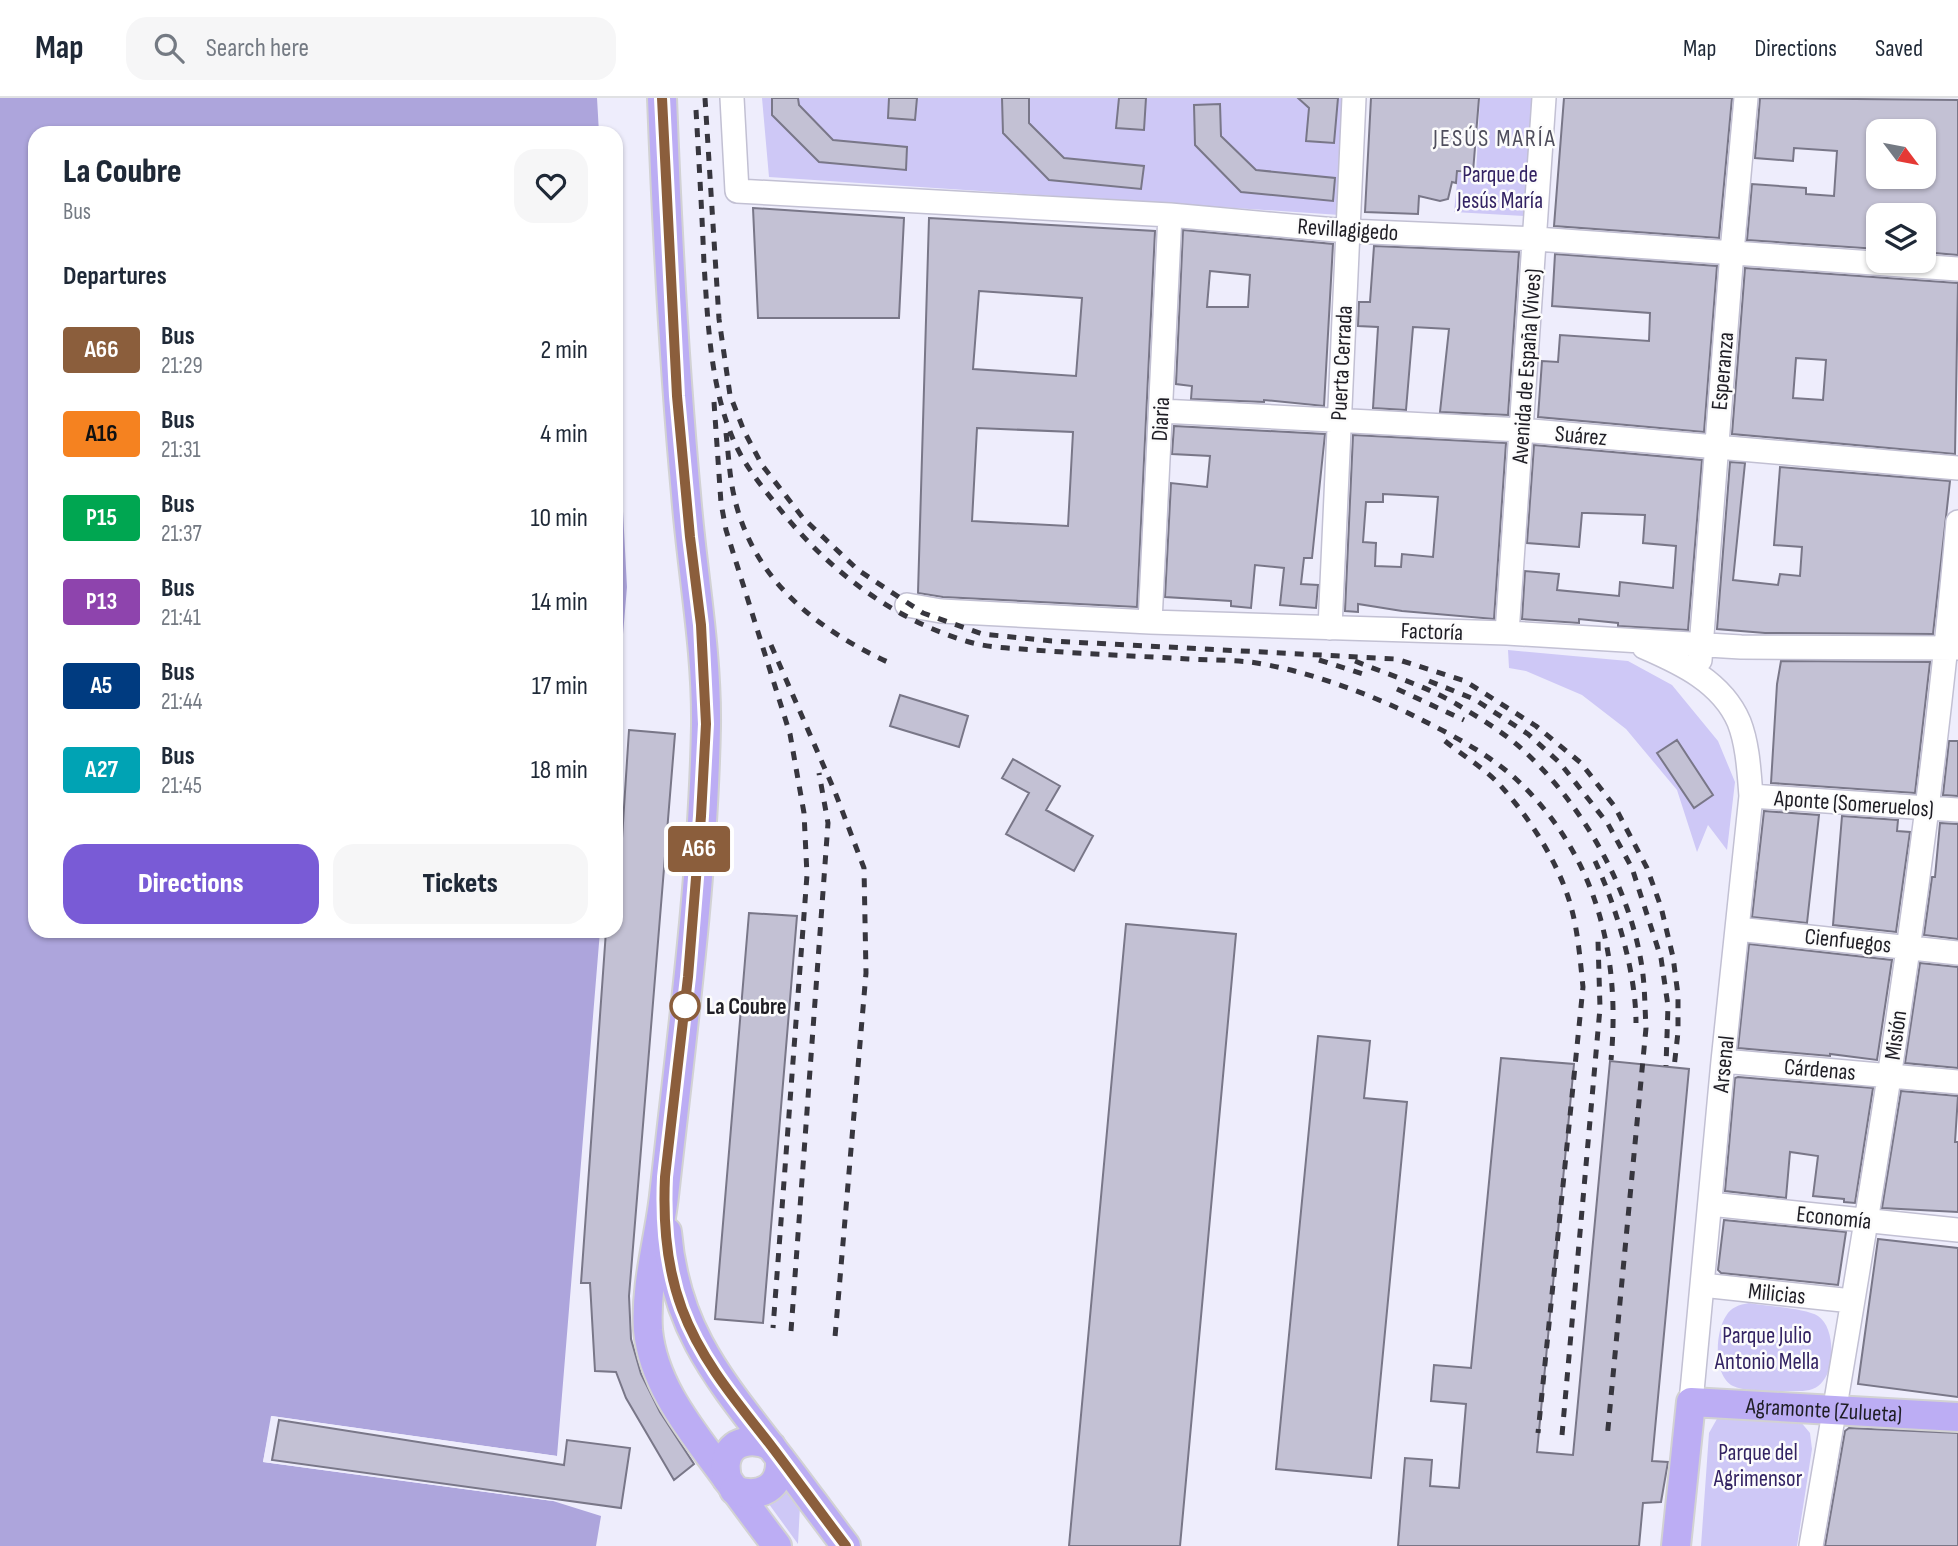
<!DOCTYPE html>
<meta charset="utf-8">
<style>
:root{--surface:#fff;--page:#f6f6f7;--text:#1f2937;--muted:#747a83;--line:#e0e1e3;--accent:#795bd6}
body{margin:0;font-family:"Sofia Sans Condensed",sans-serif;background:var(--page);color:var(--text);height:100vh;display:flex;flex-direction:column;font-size:26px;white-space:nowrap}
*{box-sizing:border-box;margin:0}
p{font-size:23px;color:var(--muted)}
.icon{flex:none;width:38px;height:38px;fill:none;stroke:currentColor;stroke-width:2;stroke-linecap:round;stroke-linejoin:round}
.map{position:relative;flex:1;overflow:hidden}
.sheet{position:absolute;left:28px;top:28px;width:595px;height:812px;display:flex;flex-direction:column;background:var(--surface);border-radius:21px;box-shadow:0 2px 5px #0004}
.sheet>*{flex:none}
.badge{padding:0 14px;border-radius:5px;font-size:24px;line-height:46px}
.needle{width:46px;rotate:122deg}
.fabs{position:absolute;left:1866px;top:21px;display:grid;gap:14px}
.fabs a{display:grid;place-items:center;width:70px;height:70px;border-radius:14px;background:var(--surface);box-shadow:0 2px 5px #0004;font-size:35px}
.map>.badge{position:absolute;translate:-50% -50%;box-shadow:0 0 0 4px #fff}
h2{padding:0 35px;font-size:26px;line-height:63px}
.round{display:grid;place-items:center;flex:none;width:74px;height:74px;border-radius:21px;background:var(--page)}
.summary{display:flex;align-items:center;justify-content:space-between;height:119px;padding:0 35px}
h1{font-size:33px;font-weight:800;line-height:52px}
.button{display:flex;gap:14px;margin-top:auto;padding:14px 35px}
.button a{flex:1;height:80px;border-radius:21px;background:var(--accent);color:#fff;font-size:28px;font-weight:800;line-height:80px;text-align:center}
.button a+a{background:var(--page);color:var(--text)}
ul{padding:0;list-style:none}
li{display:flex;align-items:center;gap:21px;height:84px;padding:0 35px}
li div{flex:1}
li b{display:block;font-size:26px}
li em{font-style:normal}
li .badge{min-width:77px;font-weight:700;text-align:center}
header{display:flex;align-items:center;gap:42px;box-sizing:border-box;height:98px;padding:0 35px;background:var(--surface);border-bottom:2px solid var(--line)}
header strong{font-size:33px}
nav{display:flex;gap:38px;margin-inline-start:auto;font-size:24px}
.search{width:490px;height:63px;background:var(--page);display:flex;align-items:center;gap:18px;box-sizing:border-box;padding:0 24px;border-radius:21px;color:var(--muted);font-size:26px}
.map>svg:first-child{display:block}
</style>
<header>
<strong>Map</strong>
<div class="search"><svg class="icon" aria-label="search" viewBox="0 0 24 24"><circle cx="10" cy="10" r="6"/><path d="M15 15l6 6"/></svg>Search here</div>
<nav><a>Map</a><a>Directions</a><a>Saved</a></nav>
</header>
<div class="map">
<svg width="1958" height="1448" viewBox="0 0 1958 1448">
<rect width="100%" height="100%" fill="#eeedfc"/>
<path fill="#cec8f6" d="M762 0H1344L1340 117 769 79Z
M1480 0H1533L1524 118 1454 114 1458 75H1476Z
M1508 552 1628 563 1672 587 1718 643 1735 684 1727 752 1708 727 1697 754 1677 692 1626 631 1582 597 1526 573 1509 570Z
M1749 1205C1765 1208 1806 1210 1818 1218 1835 1229 1835 1269 1823 1283 1817 1291 1809 1293 1799 1293 1782 1293 1748 1295 1733 1288 1713 1278 1715 1234 1726 1218 1731 1209 1739 1207 1749 1205Z
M1718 1319 1800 1323 1810 1335 1812 1351 1797 1448H1701L1709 1335Z
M787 1389 800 1408 798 1446 766 1402Z"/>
<path fill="#ada5dc" d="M0 0H597L599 35H35V833H600L557 1358 272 1318 263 1364 553 1403 601 1418 596 1448H0Z
M616 281 627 489 616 619Z"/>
<path fill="#eeedfc" d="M271 1318 557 1358V1362L274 1322 267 1361 553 1400V1403L263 1364Z"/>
<path fill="#c3c1d4" stroke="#797788" stroke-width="2" fill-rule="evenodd" d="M772 0H798L799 7 833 42 907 49 906 72 819 64 772 17Z
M889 0H917L915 22 888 20Z
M1002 0H1029V25L1064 60 1144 68 1141 91 1049 82 1003 35Z
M1119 0H1146L1144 32 1116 30Z
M1298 0H1338L1334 45 1306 43 1309 10Z
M1371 0H1479L1473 74 1457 73 1456 85 1452 84 1448 101 1440 103 1419 98 1418 116 1365 114Z
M1564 0H1732L1719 140 1554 128Z
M1760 0 1958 2V157L1923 154V117H1878V151L1747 142 1752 86 1806 90V96L1834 98 1837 53 1794 50 1793 63 1755 60ZM1878 33H1923V79H1878Z
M1220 6 1221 38 1256 72 1335 80 1333 103 1241 94 1195 47 1194 7Z
M753 110 904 120 899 220H758Z
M929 120 1155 133 1137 509 943 499 918 495ZM979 193 1082 200 1076 278 973 271ZM977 330 1073 334 1068 428 972 423Z
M1183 132 1333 146 1324 308 1264 302V304L1191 301 1192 288 1176 286ZM1210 173 1250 177 1248 209H1207Z
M1374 148 1519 154 1508 317 1440 314 1449 231 1413 229 1406 312 1373 310 1378 229 1358 228 1359 204H1370Z
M1555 156 1717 168 1704 334 1538 319 1542 263 1558 264 1560 237 1649 243 1650 215 1552 208Z
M1745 170 1958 185 1955 356 1732 336ZM1796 260 1826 262 1823 302 1793 300Z
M1174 328 1325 336 1312 460H1304L1301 486 1318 487 1316 510 1280 507 1284 470 1255 467 1251 510 1231 508V503L1165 499 1171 385 1207 389 1210 358 1172 356Z
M1353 337 1506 345 1494 521 1402 513 1358 506V514L1345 513ZM1383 396 1438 399 1433 459 1402 456 1401 469 1375 468 1376 445 1363 444 1366 404H1383Z
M1534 347 1702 362 1688 532 1618 528V525L1579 521V525L1522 521 1525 473 1559 476 1557 492 1619 498 1620 484 1673 490 1676 448 1643 445 1645 417 1587 415H1582L1579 449 1527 445Z
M1730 364 1745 365 1733 482 1778 487 1780 476 1800 478 1802 449 1774 447 1780 369 1950 383 1933 536 1765 535 1717 531Z
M1781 563 1930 564 1915 695 1771 685 1777 586Z
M900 597 968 618 959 649 890 628Z
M629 632 675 636 629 1198 631 1241 641 1276 660 1314 694 1366 674 1382 626 1300 616 1274 595 1273 590 1185H581L606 833H616Z
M1677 642 1713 697 1694 710 1657 655Z
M1949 643H1958V698L1943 697Z
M1013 661 1060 688 1046 712 1093 738 1074 773 1006 736 1029 695 1002 680Z
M1764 713 1819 717 1807 825 1752 819Z
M1842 718 1898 722 1897 733 1910 734 1896 834 1833 827Z
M1940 725 1958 726V841L1924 837 1932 779H1935Z
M749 815 797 818 763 1225 715 1221Z
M1126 826 1236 836 1180 1448H1069Z
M1749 846 1892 862 1877 962 1830 956V958L1738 950Z
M1920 865 1958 869V970L1905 965Z
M1318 938 1370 943 1364 1000 1407 1004 1371 1380 1276 1371Z
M1501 960 1574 966 1537 1354 1573 1357 1610 963 1689 971 1652 1363 1668 1364 1661 1404 1643 1405 1639 1448H1398L1405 1360 1432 1362 1430 1388 1459 1390 1466 1306 1431 1303 1434 1267 1471 1270Z
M1738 979 1873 990 1855 1105 1844 1104V1101L1813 1098 1818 1058 1790 1054 1786 1100 1725 1093 1735 980Z
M1901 993 1958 998 1955 1044H1958V1114L1882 1110Z
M1724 1122 1846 1134 1838 1187 1721 1175 1718 1172Z
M1878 1141 1958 1150V1299L1858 1286Z
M279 1322 564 1367 567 1342 630 1350 621 1410 272 1362Z
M1849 1330 1958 1335V1448H1825L1845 1333Z"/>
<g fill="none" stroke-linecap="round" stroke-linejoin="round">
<defs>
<path id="minor" d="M732 0 737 93 1170 117 1347 133 1536 141 1958 171
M1161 313 1522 332 1958 370
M907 507 941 513 1150 524 1507 535 1741 549 1958 550
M1150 524 1170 117
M1330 530 1354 0
M1507 535 1544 0
M1644 549C1681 565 1722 584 1739 624 1748 647 1749 674 1751 698L1723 963 1691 1304
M1700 562 1732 154 1746 0
M1751 698 1958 712
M1737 831 1958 855
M1723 963 1958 984
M1710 1106 1958 1132
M1702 1187 1852 1203
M1811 1448C1870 1108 1928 768 1958 424"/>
<g id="major">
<path d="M662 0C667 132 674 265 686 396 692 474 707 550 706 628 703 784 681 943 664 1098 659 1142 645 1187 648 1232 653 1285 688 1328 719 1370 738 1396 757 1422 777 1448"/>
<path d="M667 1134C675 1227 714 1275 769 1346 795 1379 820 1414 846 1448"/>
<path d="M727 1381C726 1375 725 1369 726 1364 729 1341 755 1340 771 1348"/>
<path d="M734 1392C760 1401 782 1390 780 1361"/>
<path id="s1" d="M1676 1448 1691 1304 1958 1319"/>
</g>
</defs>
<use href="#minor" stroke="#c2c0d3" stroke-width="26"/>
<use href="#major" stroke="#d2d2d3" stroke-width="32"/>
<use href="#minor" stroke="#fff" stroke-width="23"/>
<use href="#major" stroke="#bcadf4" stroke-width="28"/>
<path stroke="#37363e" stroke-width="5" stroke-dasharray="9 9" stroke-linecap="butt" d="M705 0 719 221 730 297 744 333 762 367 803 420 858 472 923 515 982 536 1052 543 1396 561 1465 583 1536 628 1581 665 1615 709 1647 770 1661 809 1673 859 1678 897V934L1674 970
M696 12C699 64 702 115 704 166 708 225 710 286 733 341 743 365 759 385 775 405 825 470 893 523 973 545 992 550 1014 550 1034 552 1085 556 1137 558 1188 561 1209 562 1230 562 1250 564 1302 571 1371 596 1418 620 1452 637 1487 655 1516 681 1596 756 1621 856 1611 962
M714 304 721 405 726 432 790 636 804 715 807 777 773 1230
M726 335C728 352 729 370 732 388 748 478 813 530 892 566
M771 547 835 694 864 770 866 875 835 1239
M1319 562 1369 578
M1355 563C1389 577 1426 588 1458 607 1478 619 1506 636 1523 652 1584 708 1633 794 1643 877 1645 895 1645 913 1646 930L1607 1341
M1429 583 1474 601 1528 636 1560 665 1608 726 1632 770 1661 860 1668 908 1666 968
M1397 591 1464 622
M1445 643C1462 657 1484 670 1499 686 1529 719 1557 762 1570 805 1578 832 1580 861 1583 889L1538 1335
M1595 763C1616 808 1636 874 1636 925
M791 1233 828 725 819 675
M1562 1337 1600 910 1598 843"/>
</g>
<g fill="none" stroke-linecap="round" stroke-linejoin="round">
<defs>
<path id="line" d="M662 0 677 298 690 439 701 527 706 626 701 718 688 879 665 1079C663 1122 667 1171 682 1211 701 1262 736 1303 769 1345 795 1379 820 1414 846 1448"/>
</defs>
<use href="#line" stroke="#fff" stroke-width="16"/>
<use href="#line" stroke="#8b5e3c" stroke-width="10"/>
</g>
<circle fill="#fff" stroke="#8b5e3c" stroke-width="3.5" cx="685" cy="908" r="14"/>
<g text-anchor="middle" stroke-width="5" stroke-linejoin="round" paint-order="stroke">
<g font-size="23" fill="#332363" stroke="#fcfcfc">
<text x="1500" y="84">Parque de<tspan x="1500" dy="26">Jesús María</tspan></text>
<text x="1767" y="1245">Parque Julio<tspan x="1767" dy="26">Antonio Mella</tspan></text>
<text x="1758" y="1362">Parque del<tspan x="1758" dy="26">Agrimensor</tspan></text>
</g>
<g font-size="23" fill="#1e1d24" stroke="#fcfcfc">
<text transform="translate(1348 131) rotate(4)" y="8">Revillagigedo</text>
<text transform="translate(1341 265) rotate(-87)" y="8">Puerta Cerrada</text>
<text transform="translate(1526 268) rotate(-86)" y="8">Avenida de España (Vives)</text>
<text transform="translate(1722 273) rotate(-85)" y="8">Esperanza</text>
<text transform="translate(1160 321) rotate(-87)" y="8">Diaria</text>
<text transform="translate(1581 337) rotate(5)" y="8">Suárez</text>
<text transform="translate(1432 533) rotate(2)" y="8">Factoría</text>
<text transform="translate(1854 705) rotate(4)" y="8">Aponte (Someruelos)</text>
<text transform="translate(1848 842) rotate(6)" y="8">Cienfuegos</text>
<text transform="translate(1895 937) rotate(-82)" y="8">Misión</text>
<text transform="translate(1723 966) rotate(-84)" y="8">Arsenal</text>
<text transform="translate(1820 971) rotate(5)" y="8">Cárdenas</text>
<text transform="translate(1834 1119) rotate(6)" y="8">Economía</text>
<text transform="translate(1777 1195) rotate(6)" y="8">Milicias</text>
<text dy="8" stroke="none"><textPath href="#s1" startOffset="278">Agramonte (Zulueta)</textPath></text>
</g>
<g font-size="23" font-weight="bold" fill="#1e1d24" stroke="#fcfcfc" text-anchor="start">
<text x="706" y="916">La Coubre</text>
</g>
<g font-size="24" letter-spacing="2" fill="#4f4e5d" stroke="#fcfcfc">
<text x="1495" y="48">JESÚS MARÍA</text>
</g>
</g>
</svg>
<div class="fabs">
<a><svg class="needle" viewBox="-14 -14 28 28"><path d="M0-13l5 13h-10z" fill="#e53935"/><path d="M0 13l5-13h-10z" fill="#747a83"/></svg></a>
<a><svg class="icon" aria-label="layers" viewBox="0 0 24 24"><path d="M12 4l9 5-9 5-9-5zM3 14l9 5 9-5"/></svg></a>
</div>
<b class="badge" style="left:699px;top:751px;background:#8b5e3c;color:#fff">A66</b>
<section class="sheet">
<div class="summary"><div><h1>La Coubre</h1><p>Bus</p></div><a class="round"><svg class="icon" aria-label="heart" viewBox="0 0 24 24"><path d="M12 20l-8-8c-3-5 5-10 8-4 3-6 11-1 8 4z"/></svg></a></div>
<h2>Departures</h2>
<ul>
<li><span class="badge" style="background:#8b5e3c;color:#fff">A66</span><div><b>Bus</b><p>21:29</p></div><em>2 min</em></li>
<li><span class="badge" style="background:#f58220;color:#111">A16</span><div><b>Bus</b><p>21:31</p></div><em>4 min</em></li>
<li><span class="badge" style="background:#00a651;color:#fff">P15</span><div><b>Bus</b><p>21:37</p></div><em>10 min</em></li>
<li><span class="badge" style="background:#8e44ad;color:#fff">P13</span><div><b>Bus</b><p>21:41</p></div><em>14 min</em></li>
<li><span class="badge" style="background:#003b80;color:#fff">A5</span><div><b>Bus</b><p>21:44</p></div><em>17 min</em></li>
<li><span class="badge" style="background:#00a3b4;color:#fff">A27</span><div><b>Bus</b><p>21:45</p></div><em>18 min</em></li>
</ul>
<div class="button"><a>Directions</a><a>Tickets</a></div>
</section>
</div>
